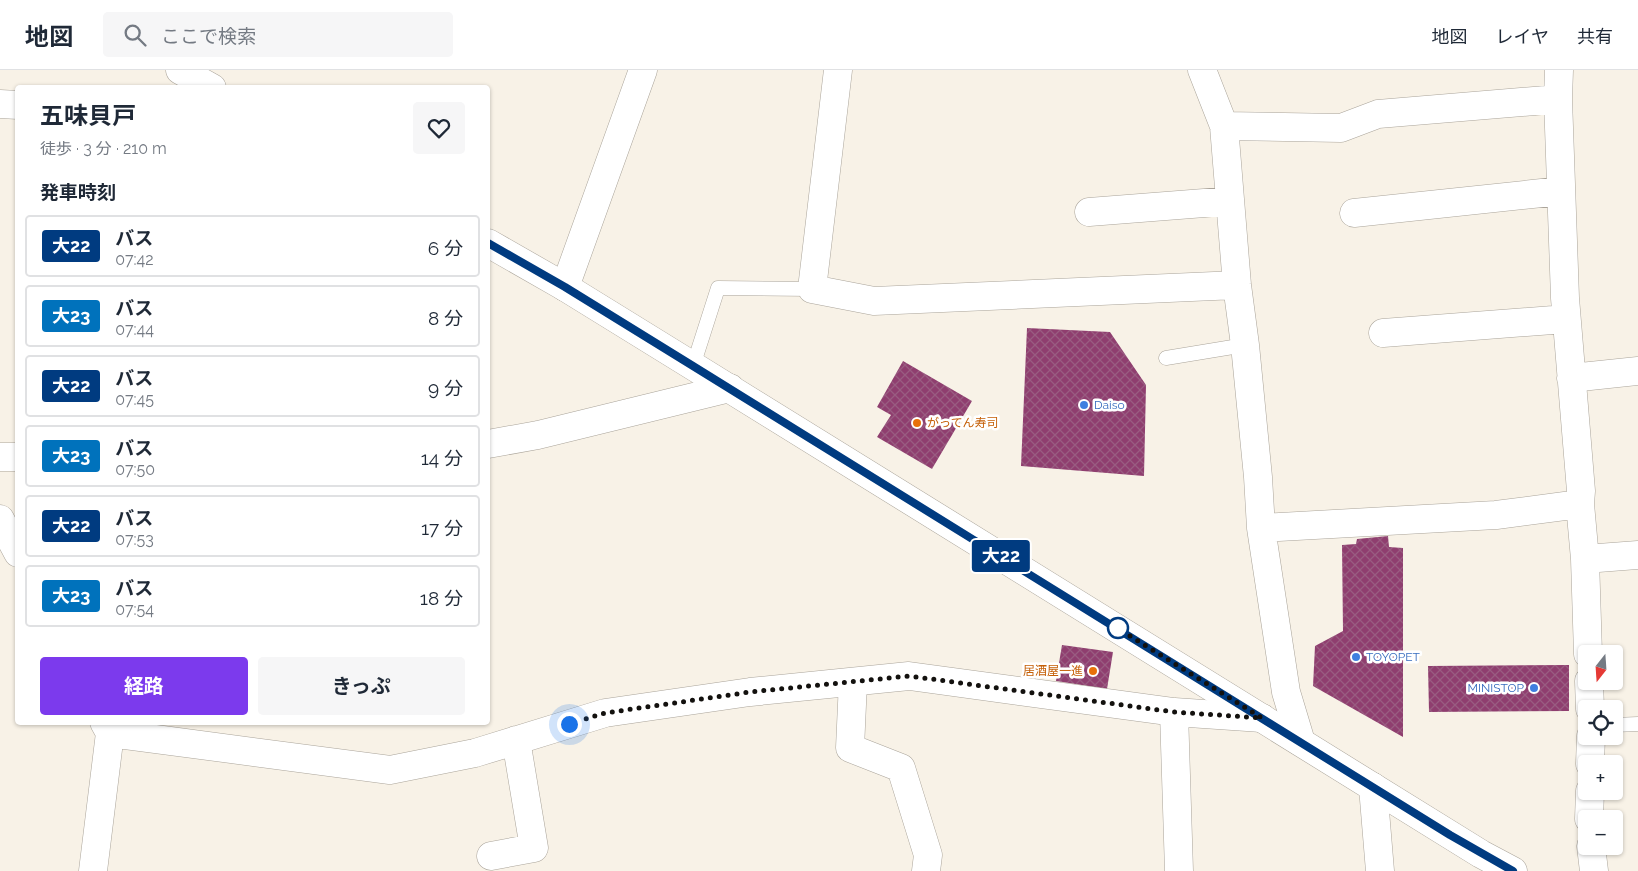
<!DOCTYPE html>
<html lang="ja">
<meta charset="utf-8">
<style>
:root{--surface:#fff;--page:#f6f6f7;--text:#1f2937;--muted:#747a83;--line:#e0e1e3;--accent:#7c3aed}
body{margin:0;font-family:Raleway,"Noto Sans JP",sans-serif;background:var(--page);color:var(--text);height:100vh;display:flex;flex-direction:column;font-size:19px;white-space:nowrap}
*{box-sizing:border-box;margin:0}
p{font-size:16px;color:var(--muted)}
.icon{flex:none;width:28px;height:28px;fill:none;stroke:currentColor;stroke-width:2;stroke-linecap:round;stroke-linejoin:round}
.map{position:relative;flex:1;overflow:hidden}
.side{position:absolute;left:15px;top:15px;width:475px;height:640px;display:flex;flex-direction:column;background:var(--surface);border-radius:5px;box-shadow:0 1px 4px #0004}
.side>*{flex:none}
.badge{padding:0 10px;border-radius:4px;font-size:18px;line-height:32px}
.needle{width:32px;rotate:197deg}
.buttons{position:absolute;left:1578px;top:575px;display:grid;gap:10px}
.buttons a{display:grid;place-items:center;width:45px;height:45px;border-radius:5px;background:var(--surface);box-shadow:0 1px 4px #0004;font-size:25px}
.you{position:absolute;width:25px;height:25px;margin:-12px;border:4px solid #fff;border-radius:50%;background:#1a73e8;box-shadow:0 0 0 8px #1a73e833}
.map>.badge{position:absolute;translate:-50% -50%;box-shadow:0 0 0 2px #fff}
h2{padding:0 25px;font-size:19px;line-height:45px}
.round{display:grid;place-items:center;flex:none;width:52px;height:52px;border-radius:5px;background:var(--page)}
.overview{display:flex;align-items:center;justify-content:space-between;height:85px;padding:0 25px}
h1{font-size:24px;font-weight:700;line-height:38px}
.action{display:flex;gap:10px;margin-top:auto;padding:10px 25px}
.action a{flex:1;height:58px;border-radius:5px;background:var(--accent);color:#fff;font-size:20px;font-weight:700;line-height:58px;text-align:center}
.action a+a{background:var(--page);color:var(--text)}
ul{padding:0;list-style:none}
li{display:flex;align-items:center;gap:15px;height:62px;margin:0 10px 8px;padding:0 15px;border:2px solid var(--line);border-radius:5px}
li div{flex:1}
li b{display:block;font-size:19px}
li em{font-style:normal}
li .badge{min-width:55px;font-weight:700;text-align:center}
header{display:flex;align-items:center;gap:30px;box-sizing:border-box;height:70px;padding:0 25px;background:var(--surface);border-bottom:1px solid var(--line)}
header strong{font-size:24px}
nav{display:flex;gap:28px;margin-inline-start:auto;font-size:18px}
.search{width:350px;height:45px;background:var(--page);display:flex;align-items:center;gap:12px;box-sizing:border-box;padding:0 18px;border-radius:5px;color:var(--muted);font-size:19px}
.map>svg:first-child{display:block}
</style>
<header>
<strong>地図</strong>
<div class="search"><svg class="icon" aria-label="search" viewBox="0 0 24 24"><circle cx="10" cy="10" r="6"/><path d="M15 15l6 6"/></svg>ここで検索</div>
<nav><a>地図</a><a>レイヤ</a><a>共有</a></nav>
</header>
<div class="map">
<svg width="1638" height="801" viewBox="0 0 1638 801">
<defs>
<pattern id="building-cross-hatch" width="8" height="8" patternUnits="userSpaceOnUse" patternTransform="scale(1.25)"><rect width="8" height="8" fill="#8f3e6f"/><path d="M0 0l8 8M0 8l8-8" fill="none" stroke="#995c81"/></pattern>
</defs>
<rect width="100%" height="100%" fill="#f8f2e7"/>
<path fill="url(#building-cross-hatch)" d="M1027 258 1110 262 1146 315 1144 406 1021 396Z
M903 291 972 331 932 399 877 367 891 345 877 337Z
M1388 466 1389 477 1403 478V667L1313 616 1315 576 1343 561 1342 475 1356 474 1357 469Z
M1062 575 1113 582 1107 619 1056 611Z
M1569 595V641L1429 642 1428 596Z"/>
<g fill="none" stroke-linecap="round" stroke-linejoin="round">
<defs>
<path id="service" d="M1166 288 1245 275
M693 296 718 218 812 219
M1614 655 1638 654"/>
<path id="minor" d="M838 0 812 219 874 231 1237 215
M1202 0 1224 56 1237 215 1245 275 1258 407 1261 458 1286 622 1301 672
M1559 0 1558 29 1565 228 1581 421 1580 434 1585 489 1588 584
M0 34 18 35
M1224 56 1341 58 1378 44 1558 29
M1089 142 1230 131
M1354 143 1561 121
M565 217 643 0
M1383 263 1566 249
M1571 308 1638 301
M488 374 538 365 730 318
M0 387H18
M0 449 18 483
M1261 458 1496 445 1580 434
M1585 489 1638 485
M1589 611 1590 639
M853 612 850 678 901 698 928 785 926 801
M1174 642 1179 801
M110 663 390 700 475 683 605 643 750 622 909 606 1174 642 1262 648
M1590 694 1591 666
M1373 717 1380 801
M1589 749 1590 721
M1591 776 1594 801
M491 786 534 778 516 670
M93 801 110 663 104 652"/>
<path id="primary" d="M180 0 212 18
M488 173 565 217 693 296 1481 784 1513 801"/>
</defs>
<use href="#service" stroke="#aaa49a" stroke-width="15"/>
<use href="#minor" stroke="#aaa49a" stroke-width="29"/>
<use href="#primary" stroke="#aaa49a" stroke-width="29"/>
<use href="#service" stroke="#fff" stroke-width="14"/>
<use href="#minor" stroke="#fff" stroke-width="28"/>
<use href="#primary" stroke="#fff" stroke-width="28"/>
</g>
<g fill="none" stroke-linecap="round" stroke-linejoin="round">
<defs>
<path id="line" d="M488 173 565 217 693 296 1450 765 1513 801"/>
</defs>
<use href="#line" stroke="#fff" stroke-width="11"/>
<use href="#line" stroke="#003b80" stroke-width="8"/>
<path stroke="#13110e" stroke-width="5" stroke-dasharray="0 9" d="M569 654 605 643 750 622 909 606 1174 642 1262 648 1114 556 1118 558"/>
</g>
<g fill="#3f7fe0" stroke="#fff" stroke-width="2">
<circle cx="1084" cy="335" r="5"/>
<circle cx="1356" cy="587" r="5"/>
<circle cx="1534" cy="618" r="5"/>
</g>
<g fill="#e8710a" stroke="#fff" stroke-width="2">
<circle cx="917" cy="353" r="5"/>
<circle cx="1093" cy="601" r="5"/>
</g>
<circle fill="#fff" stroke="#003b80" stroke-width="2.5" cx="1118" cy="558" r="10"/>
<g text-anchor="middle" stroke-width="5" stroke-linejoin="round" paint-order="stroke">
<g font-size="12" fill="#366cbe" stroke="#fff" text-anchor="start">
<text x="1094" y="339">Daiso</text>
<text x="1366" y="591">TOYOPET</text>
<text x="1524" y="622" text-anchor="end">MINISTOP</text>
</g>
<g font-size="12" fill="#c56008" stroke="#fff" text-anchor="start">
<text x="927" y="357">がってん寿司</text>
<text x="1083" y="605" text-anchor="end">居酒屋一進</text>
</g>
</g>
</svg>
<div class="buttons">
<a><svg class="needle" viewBox="-14 -14 28 28"><path d="M0-13l5 13h-10z" fill="#e53935"/><path d="M0 13l5-13h-10z" fill="#747a83"/></svg></a>
<a><svg class="icon" aria-label="locate" viewBox="0 0 24 24"><circle cx="12" cy="12" r="6"/><path d="M12 2v4M12 18v4M2 12h4M18 12h4"/></svg></a>
<a>+</a>
<a>−</a>
</div>
<div class="you" style="left:569px;top:654px"></div>
<b class="badge" style="left:1001px;top:486px;background:#003b80;color:#fff">大22</b>
<section class="side">
<div class="overview"><div><h1>五味貝戸</h1><p>徒歩 · 3 分 · 210 m</p></div><a class="round"><svg class="icon" aria-label="heart" viewBox="0 0 24 24"><path d="M12 20l-8-8c-3-5 5-10 8-4 3-6 11-1 8 4z"/></svg></a></div>
<h2>発車時刻</h2>
<ul>
<li><span class="badge" style="background:#003b80;color:#fff">大22</span><div><b>バス</b><p>07:42</p></div><em>6 分</em></li>
<li><span class="badge" style="background:#0072bc;color:#fff">大23</span><div><b>バス</b><p>07:44</p></div><em>8 分</em></li>
<li><span class="badge" style="background:#003b80;color:#fff">大22</span><div><b>バス</b><p>07:45</p></div><em>9 分</em></li>
<li><span class="badge" style="background:#0072bc;color:#fff">大23</span><div><b>バス</b><p>07:50</p></div><em>14 分</em></li>
<li><span class="badge" style="background:#003b80;color:#fff">大22</span><div><b>バス</b><p>07:53</p></div><em>17 分</em></li>
<li><span class="badge" style="background:#0072bc;color:#fff">大23</span><div><b>バス</b><p>07:54</p></div><em>18 分</em></li>
</ul>
<div class="action"><a>経路</a><a>きっぷ</a></div>
</section>
</div>
